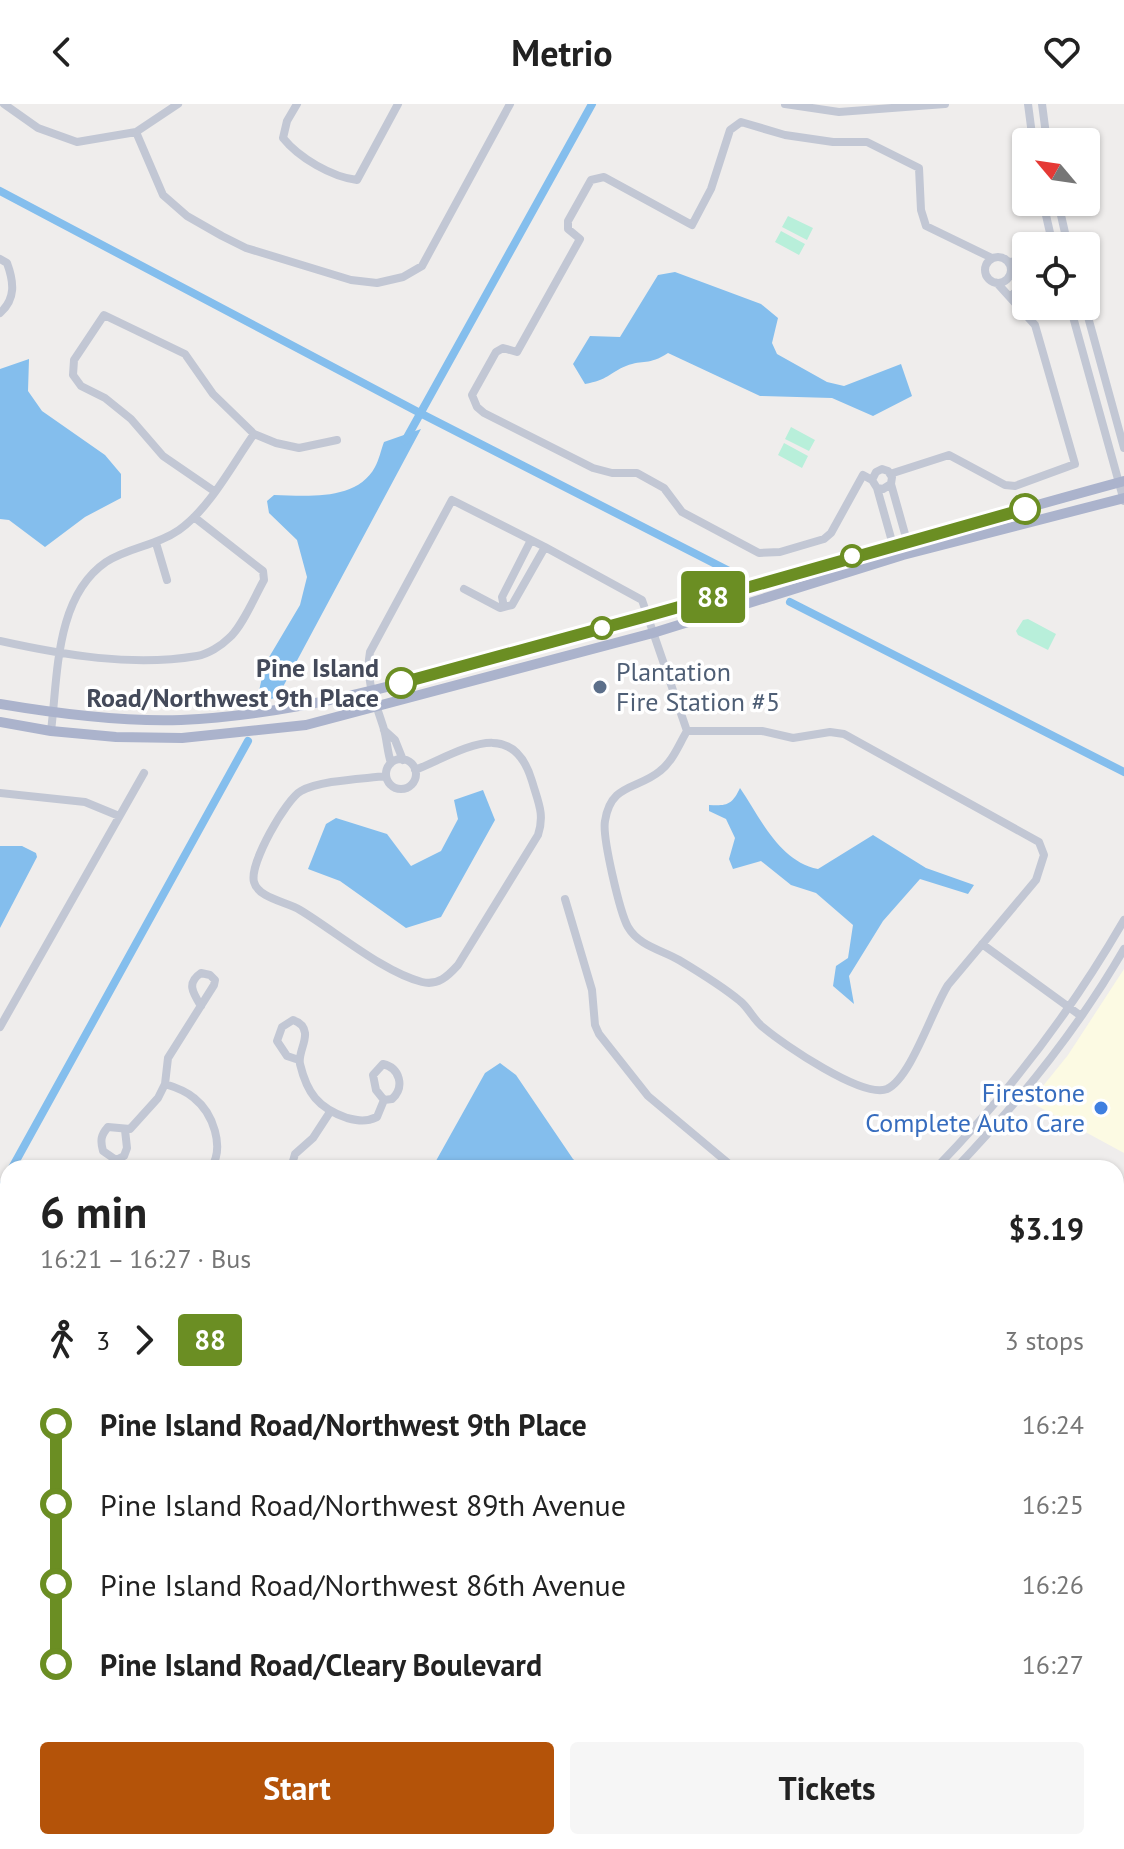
<!DOCTYPE html>
<meta charset="utf-8">
<style>
:root{--surface:#fff;--page:#f6f6f6;--text:#222;--muted:#767676;--accent:#b45309}
body{margin:0;font-family:"PT Sans",sans-serif;background:var(--page);color:var(--text);height:100vh;display:flex;flex-direction:column;font-size:30px;white-space:nowrap}
*{box-sizing:border-box;margin:0}
p{font-size:26px;color:var(--muted)}
.icon{flex:none;width:44px;height:44px;fill:none;stroke:currentColor;stroke-width:2;stroke-linecap:round;stroke-linejoin:round}
.map{position:relative;flex:1;overflow:hidden}
.panel{position:absolute;left:0px;top:1056px;width:1124px;height:690px;display:flex;flex-direction:column;background:var(--surface);border-radius:24px 24px 0 0;box-shadow:0 2px 6px #0004}
.panel>*{flex:none}
.badge{padding:0 16px;border-radius:6px;font-size:28px;line-height:52px}
.needle{width:52px;rotate:299deg}
.fabs{position:absolute;left:1012px;top:24px;display:grid;gap:16px}
.fabs a{display:grid;place-items:center;width:88px;height:88px;border-radius:8px;background:var(--surface);box-shadow:0 2px 6px #0004;font-size:40px}
.map>.badge{position:absolute;translate:-50% -50%;box-shadow:0 0 0 4px #fff}
.legs{display:flex;align-items:center;gap:12px;height:88px;padding:0 40px;font-size:26px}
.legs p{margin-inline-start:auto}
.overview{display:flex;align-items:center;justify-content:space-between;height:136px;padding:0 40px}
h1{font-size:44px;font-weight:700;line-height:60px}
.primary-button{display:flex;gap:16px;margin-top:auto;padding:16px 40px}
.primary-button a{flex:1;height:92px;border-radius:8px;background:var(--accent);color:#fff;font-size:32px;font-weight:700;line-height:92px;text-align:center}
.primary-button a+a{background:var(--page);color:var(--text)}
ul{padding:0 40px;list-style:none}
li{display:flex;align-items:center;gap:28px;height:80px;font-size:30px}
li i{display:grid;place-items:center;width:12px;height:100%;margin:0 10px;background:currentColor}
li i::after{content:'';width:20px;height:20px;margin:-10px;border:6px solid;border-radius:50%;background:var(--surface)}
li p{margin-inline-start:auto}
li:first-child i{background:linear-gradient(#0000 50%,currentColor 0)}
li:last-child i{background:linear-gradient(currentColor 50%,#0000 0)}
header{display:flex;justify-content:space-between;align-items:center;height:104px;padding:0 40px;background:var(--surface);font-size:36px;font-weight:700}
.map>svg:first-child{display:block}
</style>
<header><svg class="icon" aria-label="back" viewBox="0 0 24 24"><path d="M15 5l-7 7 7 7"/></svg>Metrio<svg class="icon" aria-label="heart" viewBox="0 0 24 24"><path d="M12 20l-8-8c-3-5 5-10 8-4 3-6 11-1 8 4z"/></svg></header>
<div class="map">
<svg width="1124" height="1745" viewBox="0 0 1124 1745">
<rect width="100%" height="100%" fill="#efedec"/>
<path fill="#fcfae3" d="M1124 865V1049L1030 998 1068 951Z"/>
<path fill="#b8efda" d="M788 112 813 124 807 136 782 123Z
M781 127 805 140 799 151 775 138Z
M791 323 815 336 809 347 785 335Z
M784 339 808 352 802 364 778 351Z
M1028 515 1056 530 1048 546 1018 531 1016 527 1023 516Z
M1116 1199 1124 1203V1738L1098 1745H942L918 1738H1116Z"/>
<path fill="#84beed" d="M675 168 761 200 778 214 772 239 777 250 827 278 844 282 901 260 912 292 873 312 832 294 760 292 668 249C648 262 644 255 626 262 609 269 608 276 585 280L573 260 590 232 620 233 658 171Z
M29 255 28 287 42 307 105 351 121 370V394L85 413 45 443 9 416 0 415V265Z
M421 325 277 594 254 597 259 587 265 560 300 501 307 473 297 436 269 409 267 397 274 391C307 392 357 397 375 363 379 356 381 346 384 338Z
M740 684C761 715 779 757 818 765L873 731 926 764 974 781 968 790 920 775 883 817 849 872 854 900 833 882 836 862 848 854 853 821 816 789 791 781 761 757 733 765 729 755 735 734 726 715 709 707V701C727 702 732 701 740 684Z
M483 686 495 716 441 813 406 824 340 777 308 765 326 720 336 714 387 730 411 762 441 747 458 715 454 696Z
M0 742H22L36 749 37 753 0 824Z
M500 959 516 971 573 1055 584 1064H432L485 969Z
M8 1146V1243L0 1239V1160Z
M1120 1483H1124V1723L1116 1726V1485Z
M0 1704 8 1715V1738H18L17 1745H0Z"/>
<g fill="none" stroke-linecap="round" stroke-linejoin="round">
<path stroke="#84beed" stroke-width="8" d="M0 87 420 309 739 472
M405 337 592 0
M790 498 1124 668
M12 1064 248 637
M0 1087 8 1072"/>
<path stroke="#c2c7d4" stroke-width="8" d="M4 0 38 24 77 38 136 28 178 0
M297 0 287 17 283 34C299 54 332 73 357 76L398 0
M785 0 839 8 945 0
M1028 0 1033 38
M1042 0 1047 38
M136 28 163 91 187 112 222 132 246 144 351 176 377 179 403 173 422 162 510 0
M1043 98 1053 142
M1058 98 1068 142
M985 166a13 13 0 1 1 26 0a13 13 0 1 1-26 0Z
M0 155 7 159C14 178 16 195 0 209
M1009 158 1026 156
M1010 171 1026 170
M1010 193 1026 178
M1070 202 1124 397
M1085 202 1124 344
M890 370 949 351 1005 381 1015 382 1075 360 1035 221 997 179
M872 376 876 368 882 365 888 367 892 373 891 380 883 385 877 384 872 376 863 371 831 429 824 435 780 448 759 449 682 408 664 384 637 369H612L593 364 484 309 477 303 472 291 496 248 503 244 517 248 580 135 568 125V117L591 76 604 73 692 121 711 85 730 26 741 18 785 31 833 38H867L919 64 921 106 926 122 992 154
M891 380 907 437 905 443
M877 384 893 441 897 445
M214 387 163 352 131 315 105 294 81 282 73 271 74 256 104 211 185 250 213 290 254 330 276 339 299 344 337 336
M156 439 167 476
M464 485 500 504 512 501 545 443
M504 503 502 493 531 436
M0 537C63 551 133 563 197 552 208 550 221 542 229 534 242 523 255 492 264 476L263 467 194 413
M384 626 395 636 403 656
M51 627C58 571 55 493 106 458 129 443 156 442 179 426 210 404 232 361 254 330
M386 670a15 15 0 1 1 30 0a15 15 0 1 1-30 0Z
M391 659C387 647 387 634 383 622 375 597 365 575 370 548L452 396 545 443 642 496 687 627H762L793 634 830 628 844 630 1039 738 1044 751 1036 776 948 881C932 906 911 974 887 985 863 995 783 940 764 924 754 917 749 904 740 897 722 882 699 868 679 856 662 846 639 842 628 823 620 809 602 733 605 717 611 679 637 686 660 667 673 657 679 640 687 627
M386 672C362 675 321 676 301 687 286 695 249 760 254 778 258 794 287 798 300 806 335 827 383 868 422 878 438 882 448 872 458 861L538 731C545 710 538 698 532 677 512 610 460 648 415 666
M0 689 85 698 119 712
M565 795 592 886 595 921 599 930 648 992 734 1064
M982 840 1081 912
M0 923 144 669
M299 956 287 952 277 937 282 923 293 916C299 918 304 921 305 929 306 939 298 950 300 960 307 989 318 1004 347 1014 359 1017 366 1018 377 1013L384 996 392 995C405 983 400 964 383 960L373 971 376 986 384 996
M165 980C175 983 186 987 194 994 213 1009 225 1043 211 1064
M125 1026 127 1044 124 1052 116 1056 103 1047C100 1036 101 1031 108 1023L130 1025 158 994 165 980 168 954 214 881 215 876 210 871 201 869C186 879 193 889 201 902
M291 1064 295 1050 313 1034 330 1008
M936 1064C1009 989 1072 906 1124 816
M956 1064C1019 998 1078 925 1124 845
M1116 1180 1119 1182
M0 1307 8 1312
M0 1350 8 1335
M0 1422 8 1426
M0 1523 8 1519
M0 1611 8 1623
M176 1738 181 1745
M192 1738 197 1745
M864 1738 879 1745
M893 1738 914 1745
M79 1745 86 1738
M101 1745 108 1738
M328 1745 336 1738
M470 1745 480 1738"/>
<path stroke="#abb3cc" stroke-width="10" d="M0 600C59 610 121 618 181 616 318 610 450 565 582 530 763 481 943 426 1124 377
M0 618 51 627 116 633 182 634 306 621 653 529 903 451 1124 394"/>
</g>
<g fill="none" stroke-linecap="round" stroke-linejoin="round">
<defs>
<path id="line-1" d="M401 579 647 512 1025 405"/>
</defs>
<use href="#line-1" stroke="#fff" stroke-width="18"/>
<use href="#line-1" stroke="#6b8e23" stroke-width="12"/>
</g>
<g fill="#fff" stroke="#6b8e23" stroke-width="4">
<circle cx="1025" cy="405" r="14"/>
<circle cx="852" cy="452" r="10"/>
<circle cx="602" cy="524" r="10"/>
<circle cx="401" cy="579" r="14"/>
</g>
<circle fill="#5c6f8a" stroke="#fff" stroke-width="3" cx="600" cy="583" r="8"/>
<circle fill="#3f7fe0" stroke="#fff" stroke-width="3" cx="1101" cy="1004" r="8"/>
<g text-anchor="middle" stroke-width="7" stroke-linejoin="round" paint-order="stroke">
<g font-size="26" font-weight="bold" fill="#444a5a" stroke="#fff" text-anchor="end">
<text x="379" y="573">Pine Island<tspan x="379" dy="30">Road/Northwest 9th Place</tspan></text>
</g>
<g font-size="26" fill="#4e5e75" stroke="#fff" text-anchor="start">
<text x="616" y="577">Plantation<tspan x="616" dy="30">Fire Station #5</tspan></text>
</g>
<g font-size="26" fill="#366cbe" stroke="#fff" text-anchor="end">
<text x="1085" y="998">Firestone<tspan x="1085" dy="30">Complete Auto Care</tspan></text>
</g>
</g>
</svg>
<div class="fabs">
<a><svg class="needle" viewBox="-14 -14 28 28"><path d="M0-13l5 13h-10z" fill="#e53935"/><path d="M0 13l5-13h-10z" fill="#767676"/></svg></a>
<a><svg class="icon" aria-label="locate" viewBox="0 0 24 24"><circle cx="12" cy="12" r="6"/><path d="M12 2v4M12 18v4M2 12h4M18 12h4"/></svg></a>
</div>
<b class="badge" style="left:713px;top:493px;background:#6b8e23;color:#fff">88</b>
<section class="panel">
<div class="overview"><div><h1>6 min</h1><p>16:21 – 16:27 · Bus</p></div><b>$3.19</b></div>
<div class="legs"><svg class="icon" aria-label="walk" viewBox="0 0 24 24"><circle cx="13" cy="4" r="2"/><path d="M13 8l-2 6 4 7M11 14l-3 7M7 12l3-4h3l4 4"/></svg>3<svg class="icon" aria-label="forward" viewBox="0 0 24 24"><path d="M9 5l7 7-7 7"/></svg><b class="badge" style="background:#6b8e23;color:#fff">88</b><p>3 stops</p></div>
<ul>
<li><i style="color:#6b8e23"></i><b>Pine Island Road/Northwest 9th Place</b><p>16:24</p></li>
<li><i style="color:#6b8e23"></i><span>Pine Island Road/Northwest 89th Avenue</span><p>16:25</p></li>
<li><i style="color:#6b8e23"></i><span>Pine Island Road/Northwest 86th Avenue</span><p>16:26</p></li>
<li><i style="color:#6b8e23"></i><b>Pine Island Road/Cleary Boulevard</b><p>16:27</p></li>
</ul>
<div class="primary-button"><a>Start</a><a>Tickets</a></div>
</section>
</div>
